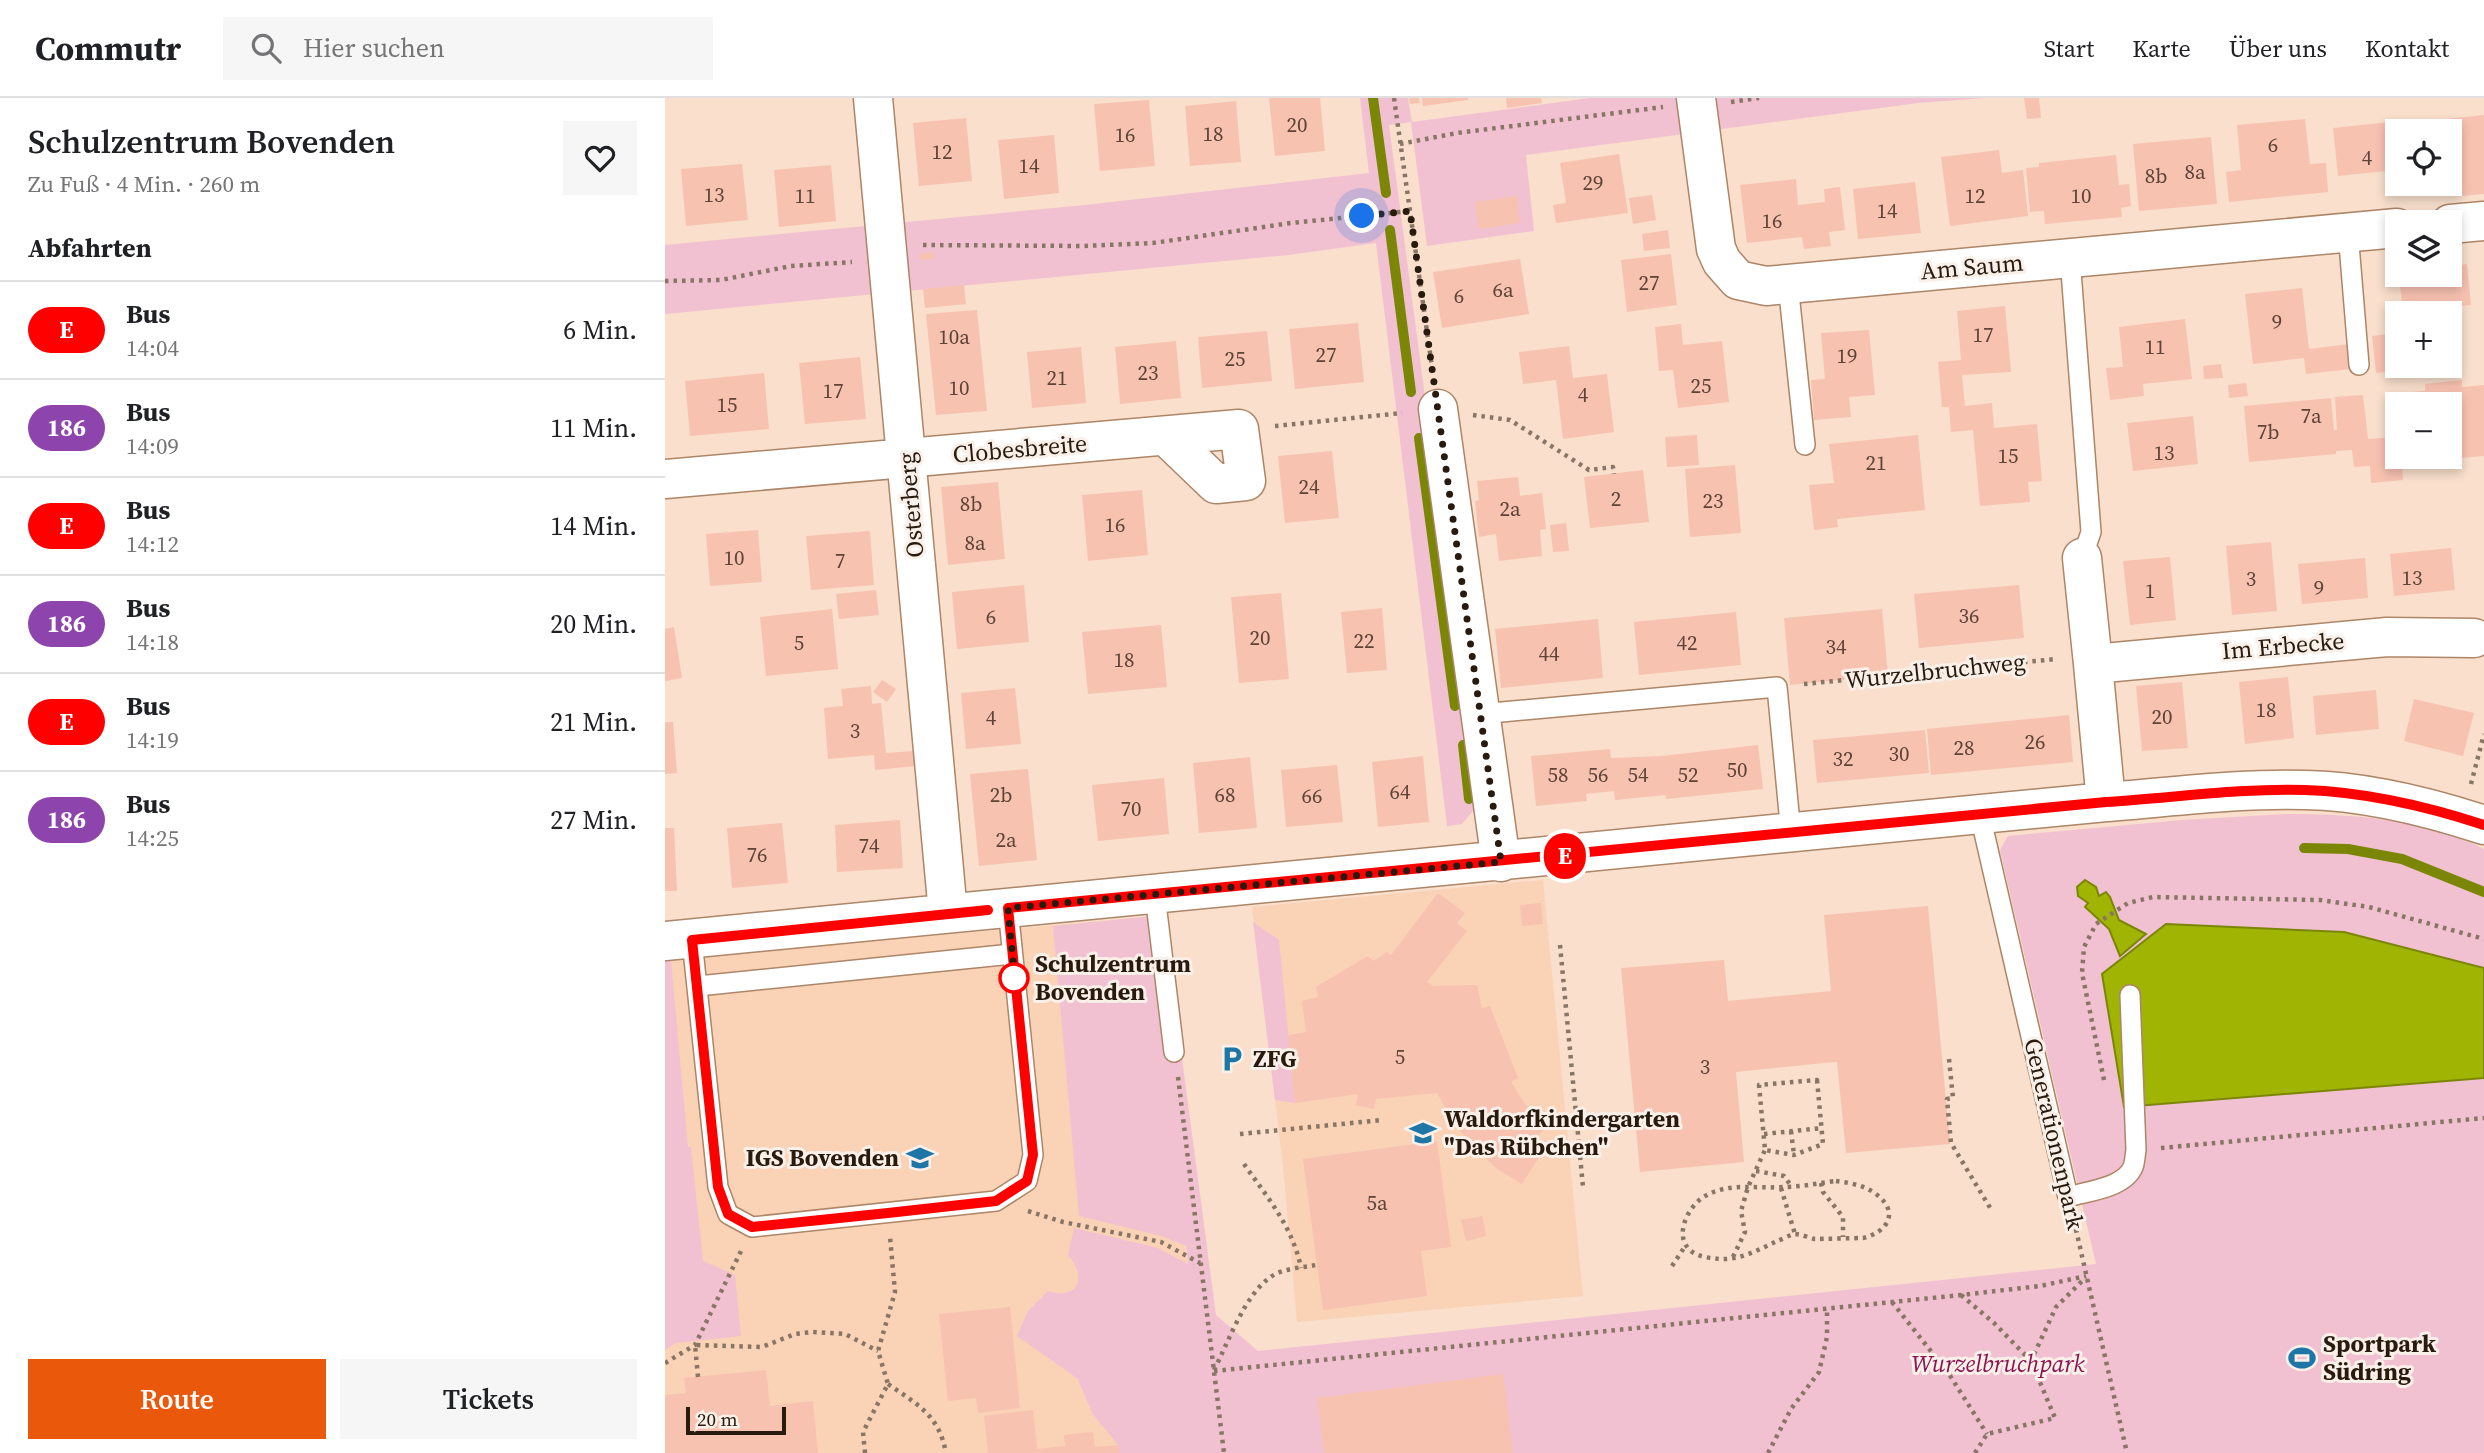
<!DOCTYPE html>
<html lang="de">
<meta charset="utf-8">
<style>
:root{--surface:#fff;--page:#f6f6f6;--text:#202124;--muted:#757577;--line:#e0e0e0;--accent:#ea580c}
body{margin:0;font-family:"Source Serif 4",serif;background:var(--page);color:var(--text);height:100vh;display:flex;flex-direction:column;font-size:26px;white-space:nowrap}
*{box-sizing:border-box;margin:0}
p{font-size:23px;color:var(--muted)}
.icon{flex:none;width:38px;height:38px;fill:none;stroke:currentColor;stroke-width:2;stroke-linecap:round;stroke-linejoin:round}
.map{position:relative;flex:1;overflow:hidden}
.sheet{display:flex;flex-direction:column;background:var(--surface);width:665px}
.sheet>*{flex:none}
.badge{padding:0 14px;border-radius:23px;font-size:24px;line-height:46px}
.buttons{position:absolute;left:1720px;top:21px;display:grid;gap:14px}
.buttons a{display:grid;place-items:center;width:77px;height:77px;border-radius:0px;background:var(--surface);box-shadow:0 4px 10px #0003;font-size:35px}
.scale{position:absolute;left:21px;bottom:18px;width:100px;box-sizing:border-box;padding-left:7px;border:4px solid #291a0e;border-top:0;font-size:19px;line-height:24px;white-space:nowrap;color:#291a0e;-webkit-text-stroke:5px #f9f0e9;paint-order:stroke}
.you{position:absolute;width:35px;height:35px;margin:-18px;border:5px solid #fff;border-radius:50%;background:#1a73e8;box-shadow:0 0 0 10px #1a73e833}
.map>.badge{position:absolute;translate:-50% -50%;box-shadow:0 0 0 4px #fff}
h2{padding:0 28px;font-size:26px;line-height:63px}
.round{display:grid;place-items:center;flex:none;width:74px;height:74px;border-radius:0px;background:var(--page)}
.summary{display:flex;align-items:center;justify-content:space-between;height:119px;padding:0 28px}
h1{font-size:33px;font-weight:600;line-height:52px}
.cta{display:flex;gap:14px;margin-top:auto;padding:14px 28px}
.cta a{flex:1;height:80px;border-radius:0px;background:var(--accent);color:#fff;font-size:28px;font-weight:600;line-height:80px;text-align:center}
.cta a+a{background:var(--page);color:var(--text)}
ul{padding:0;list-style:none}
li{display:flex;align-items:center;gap:21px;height:98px;padding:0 28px;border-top:2px solid var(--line)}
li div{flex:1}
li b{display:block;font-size:26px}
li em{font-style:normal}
li .badge{min-width:77px;font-weight:700;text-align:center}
header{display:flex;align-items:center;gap:42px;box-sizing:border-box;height:98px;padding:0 35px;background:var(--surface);border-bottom:2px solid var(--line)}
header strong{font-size:33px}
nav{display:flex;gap:38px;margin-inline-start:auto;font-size:24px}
.search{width:490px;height:63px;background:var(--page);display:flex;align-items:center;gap:18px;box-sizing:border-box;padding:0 24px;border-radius:0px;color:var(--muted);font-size:26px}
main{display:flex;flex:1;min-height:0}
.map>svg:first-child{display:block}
</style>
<header>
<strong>Commutr</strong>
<div class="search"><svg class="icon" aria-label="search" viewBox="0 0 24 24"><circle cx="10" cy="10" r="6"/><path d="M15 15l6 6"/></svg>Hier suchen</div>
<nav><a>Start</a><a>Karte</a><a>Über uns</a><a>Kontakt</a></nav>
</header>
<main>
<section class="sheet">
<div class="summary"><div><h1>Schulzentrum Bovenden</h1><p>Zu Fuß · 4 Min. · 260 m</p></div><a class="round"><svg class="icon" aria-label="heart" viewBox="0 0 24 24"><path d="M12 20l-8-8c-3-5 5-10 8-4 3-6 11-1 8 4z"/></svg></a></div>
<h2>Abfahrten</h2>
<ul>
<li><span class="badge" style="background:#f00;color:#fff">E</span><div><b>Bus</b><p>14:04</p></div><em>6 Min.</em></li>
<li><span class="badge" style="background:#8e44ad;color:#fff">186</span><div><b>Bus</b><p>14:09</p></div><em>11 Min.</em></li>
<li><span class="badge" style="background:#f00;color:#fff">E</span><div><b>Bus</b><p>14:12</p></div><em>14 Min.</em></li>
<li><span class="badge" style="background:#8e44ad;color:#fff">186</span><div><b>Bus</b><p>14:18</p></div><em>20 Min.</em></li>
<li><span class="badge" style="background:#f00;color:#fff">E</span><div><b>Bus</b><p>14:19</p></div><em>21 Min.</em></li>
<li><span class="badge" style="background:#8e44ad;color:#fff">186</span><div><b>Bus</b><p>14:25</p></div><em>27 Min.</em></li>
</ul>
<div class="cta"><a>Route</a><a>Tickets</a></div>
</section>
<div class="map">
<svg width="1819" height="1355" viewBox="0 0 1819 1355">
<rect width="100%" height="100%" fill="#f9dfcc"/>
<path fill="#fad2b5" d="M878 782 918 1198 632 1224 618 1068 587 809Z
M479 819 546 1355H0V862Z"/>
<path fill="#f2c1d1" d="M695 0H743L747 24 925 0H1320L1253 5 861 57 869 133 762 148 746 24 724 27 814 706 797 726 782 728 711 145 623 157 0 216V147L420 107 704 75Z
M1620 716C1687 716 1758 720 1819 751V1355H454L453 1347 427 1315 413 1281 352 1238 363 1213 383 1193C413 1203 423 1179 403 1157L409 1130 493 1150 523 1166 521 1148 497 1138 414 1118 388 828 498 817 551 1217 593 1253 1431 1166 1335 752 1343 738 1517 722Z
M588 824 614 842 630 1005 610 1002Z
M0 862H6L23 1049H26L38 1163 70 1177 76 1238 11 1245 0 1252Z"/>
<path fill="#9fb403" stroke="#7c8606" stroke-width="2" d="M1420 782 1431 789 1434 798 1441 794 1445 799 1454 822 1481 836 1455 858 1444 831 1420 809 1423 805 1413 798 1412 789Z
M1501 826 1679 834 1819 870V980L1459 1009 1437 876Z"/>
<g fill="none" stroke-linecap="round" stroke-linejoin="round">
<path stroke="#7c8606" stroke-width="10" d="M708 0 721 95
M725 132 746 294
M754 340 790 608
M798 647 804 701
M1639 750 1683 751 1737 761 1819 794"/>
</g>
<path fill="#f8c2b1" d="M604 0H655L660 53 610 58Z
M744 0H754L755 5 745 6Z
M757 0H803V2L758 8Z
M841 0H876L877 5 842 10Z
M1359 0H1374L1376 20 1362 21Z
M484 2 490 68 435 73 429 6Z
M571 3 576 64 525 68 520 8Z
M1819 17V96L1796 98 1794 78 1785 79V33H1774L1772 22Z
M301 20 307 83 254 88 248 25Z
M1640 21 1645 66 1661 65 1663 94 1564 104 1561 74 1576 72 1572 27Z
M1734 23 1732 72 1673 78 1668 30Z
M389 37 394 95 339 101 333 42Z
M1546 39 1552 106 1474 113 1468 46Z
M1334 52 1337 75 1358 72 1363 118 1285 128 1276 59Z
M954 56 963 115 891 125 888 107 901 105 895 65Z
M1451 57 1454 87 1464 86 1466 108 1456 110 1457 119 1380 126 1379 113 1365 114 1361 70 1374 69V65Z
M77 66 83 122 21 128 16 71Z
M166 67 171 123 114 129 109 72Z
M1131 81 1133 107 1160 104 1159 91 1175 89 1180 132 1164 134 1166 148 1139 151 1137 139 1082 145 1075 87Z
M1250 84 1256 135 1193 141 1188 91Z
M987 97 991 122 968 126 964 100Z
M852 98 855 125 814 131 810 104Z
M1003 132 1005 150 979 153 977 136Z
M268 154 269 161 255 162 254 156Z
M1006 156 1012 207 962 214 956 162Z
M855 161 864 216 777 230 768 174Z
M1802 166 1806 207 1788 209 1793 254 1785 255V215H1738L1734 177H1785V168Z
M299 187 301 206 260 210 258 191Z
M1637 190 1644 251 1684 246 1686 271 1641 276 1639 260 1588 266 1580 196Z
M1340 208 1346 274 1297 277 1300 308 1327 305 1329 330 1372 326 1377 383 1363 384 1365 404 1315 408 1308 332 1286 334 1284 309H1277L1273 264 1296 262 1292 213Z
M312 212 322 313 271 317 261 216Z
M1520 221 1527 281 1478 286 1479 298 1445 302 1441 270 1458 269 1454 229Z
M693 225 699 284 630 291 624 231Z
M1016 226 1018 247 1057 243 1064 304 1013 310 1008 272 994 273 990 229Z
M1204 232 1210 297 1184 299 1186 319 1149 322 1146 282 1160 281 1156 235Z
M602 233 607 283 537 290 533 239Z
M1732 235V268H1743V272L1711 275 1707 238Z
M511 243 516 300 455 306 450 249Z
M904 248 908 280 942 276 949 334 898 341 891 282 858 286 854 254Z
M416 249 421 305 367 310 362 254Z
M195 259 201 321 140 326 134 265Z
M1556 266 1558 280 1539 281 1538 268Z
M99 275 104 331 25 338 20 283Z
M1797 282V289L1819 287V358L1737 365 1738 382 1706 385 1705 368 1689 369 1687 352 1671 353V356L1584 364 1579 308 1666 300 1669 332H1672L1670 299 1698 297 1703 341 1732 339V359H1785V306H1731V295L1760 293V286Z
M1581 285 1583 298 1564 300 1563 287Z
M1528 318 1533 366 1468 373 1462 325Z
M1032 337 1034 367 1002 369 1000 339Z
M1253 337 1260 412 1172 421 1173 429 1149 432 1144 387 1169 385 1164 346Z
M667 353 674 420 620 425 613 358Z
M1070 367 1076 435 1025 439 1020 371Z
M978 372 984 424 925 430 919 379Z
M853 379 855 398 877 395 881 431 875 432 877 458 834 463 831 436 814 439 810 403 814 402 812 383Z
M333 384 340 461 283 467 276 389Z
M477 392 483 457 423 463 417 397Z
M901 425 904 453 888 454 885 427Z
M93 432 97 484 45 488 41 436Z
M205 433 209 487 146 492 141 438Z
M1606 444 1612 513 1567 517 1561 448Z
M1786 450 1790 492 1729 498 1725 456Z
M1505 459 1511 522 1465 527 1458 463Z
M1700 460 1703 500 1637 506 1633 466Z
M359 487 364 544 292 551 287 494Z
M1354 487 1359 540 1254 550 1249 496Z
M211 492 214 517 174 521 171 496Z
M616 495 624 581 574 585 566 499Z
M717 510 722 572 682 575 676 514Z
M167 511 173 571 101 578 95 519Z
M1217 511 1223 577 1125 587 1119 520Z
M1071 514 1076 567 974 577 969 524Z
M933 521 938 580 836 590 830 531Z
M496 527 502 589 423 596 417 534Z
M9 529 17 580 0 583V531Z
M1623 579 1629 640 1580 646 1574 584Z
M217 582 231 591 222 604 208 594Z
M1517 584 1523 650 1477 653 1471 588Z
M206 588 207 606 216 605 221 655 249 653 251 668 210 672 209 657 163 661 159 610 178 608 176 591Z
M350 590 356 646 301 651 296 595Z
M1711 592 1714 631 1651 637 1648 598Z
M1749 601 1809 615 1798 658 1739 643Z
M1404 617 1408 664 1266 677 1262 631Z
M0 624H8L12 675 0 676Z
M1260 632 1264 675 1152 685 1148 642Z
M1093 647 1098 691 1001 701V697L950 702 949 693 921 696 922 703 871 708 866 658 945 651 946 660 997 658Z
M758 658 764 724 713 729 707 664Z
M585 659 592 730 534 735 528 665Z
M672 667 678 724 621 729 616 672Z
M363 671 372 762 314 768 305 676Z
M499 680 504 736 433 743 427 687Z
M235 722 238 770 172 774 170 727Z
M117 725 123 785 67 790 62 730Z
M0 730H9L12 793H0Z
M773 795 800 815 792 825 802 833 762 884 768 888 812 887 817 910 825 908 853 980 846 984 860 1006 882 1028 868 1044 878 1053 857 1086 831 1070 808 1048 791 1028 772 995 711 1001 709 1011 691 1007 693 996 630 1005 623 937 641 934 637 903 653 899 651 889 703 858 708 863 722 854 726 857Z
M876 805 878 826 857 828 855 807Z
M1263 808 1285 1046 1181 1055 1172 964 1158 965 1071 974 1079 1064 975 1074 956 870 1059 862 1063 903 1166 893 1159 817Z
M772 1043 786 1149 756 1153 762 1198 658 1212 638 1061Z
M817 1118 821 1138 801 1143 796 1122Z
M345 1209 355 1310 313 1315 311 1300 283 1303 274 1216Z
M101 1272 105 1308 148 1303 153 1355H0V1297L21 1295 19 1280Z
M838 1276 848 1355H659L652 1300Z
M368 1312 372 1351 400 1348 399 1337 428 1334 430 1349 454 1347V1355H323L319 1318Z"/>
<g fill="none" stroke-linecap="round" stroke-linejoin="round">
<defs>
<path id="service" d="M1683 134 1694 267
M1405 160 1426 434 1417 460
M1123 186 1140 347
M815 616 1112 589 1126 736
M1315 717 1403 1099C1423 1093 1459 1090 1468 1069 1470 1064 1470 1057 1471 1052L1465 897
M490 797 509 954
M27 842 53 1089 63 1116 87 1129 331 1103 362 1083 368 1057 343 810
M33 888 347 856"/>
<path id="minor" d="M208 0 283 815
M1031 0 1051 151 1057 164 1073 182 1101 188 1123 186 1732 130
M1785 126 1819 123
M773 311 836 764
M0 381 574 331 581 383 551 386 501 338
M1417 460 1428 566
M1441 704 1428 566 1722 539 1809 540
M0 843 1441 704C1507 699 1574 690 1640 692 1701 693 1761 708 1819 727"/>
</defs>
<use href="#service" stroke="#ad8567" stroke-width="22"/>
<use href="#minor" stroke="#ad8567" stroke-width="41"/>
<path stroke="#897565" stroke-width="4.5" stroke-dasharray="3.5 5" stroke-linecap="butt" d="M729 0 768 276
M1066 4 1094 0
M735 46 792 35 998 9
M258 147 419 148 488 145 626 125 745 113
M0 183 56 182 126 168 187 164
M808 317 845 322 924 372 948 369 949 376
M610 328 737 315
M1139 586 1391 561
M1806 686 1819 636
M895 847 918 1089
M1284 961 1288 1000 1282 1001 1286 1045 1327 1113
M513 979 559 1355
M1152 982 1158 1046 1129 1057 1100 1052 1094 987Z
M1439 982 1417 875 1419 849 1431 826 1463 805 1488 799 1655 802 1704 809 1819 841
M1126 1033 1129 1057
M575 1036 717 1022
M1099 1036 1157 1030
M1496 1050 1819 1020
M579 1066C602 1099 628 1129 636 1170
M1091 1073 1119 1078 1127 1089
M1171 1083C1185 1085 1199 1087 1211 1096 1235 1114 1223 1134 1198 1140 1195 1140 1153 1141 1150 1141 1144 1140 1136 1136 1130 1136 1124 1137 1116 1142 1110 1144 1093 1152 1075 1162 1055 1161 1045 1160 1032 1159 1025 1152 1008 1137 1024 1107 1040 1098 1064 1084 1091 1091 1118 1089 1136 1089 1153 1085 1171 1083Z
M1156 1085 1158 1094 1178 1119V1139
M1116 1090 1130 1136
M363 1113 398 1124 496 1144 535 1165
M1409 1123 1462 1355
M1068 1159 1080 1134 1076 1113 1083 1089 1100 1052
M1007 1168 1021 1147
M1296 1197 1329 1225 1366 1263
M1227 1204 1284 1276 1322 1336
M0 1265 30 1247 76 1153
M549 1272C563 1245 579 1199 603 1181 616 1170 635 1170 651 1167
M549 1273 1296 1197 1375 1188 1421 1178
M33 1279 30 1247 97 1249 130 1236 147 1234 180 1236 213 1253
M223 1286C253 1307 274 1317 281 1355
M200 1355 198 1334 223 1286 213 1253 230 1194 225 1139
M1103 1355 1126 1311 1154 1274 1162 1239V1211
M1310 1355 1322 1336 1390 1320 1366 1263 1391 1209 1421 1179"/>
<use href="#service" stroke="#fff" stroke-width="19"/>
<use href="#minor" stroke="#fff" stroke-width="38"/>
</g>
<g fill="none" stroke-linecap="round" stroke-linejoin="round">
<defs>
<path id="line" d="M323 812 27 842 53 1089 63 1116 87 1129 223 1115 331 1103 362 1083 368 1057 343 810 1441 704C1507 700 1574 690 1640 692 1701 694 1761 708 1819 727"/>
</defs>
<use href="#line" stroke="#fff" stroke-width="16"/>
<use href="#line" stroke="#f00" stroke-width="10"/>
<path stroke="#291a0e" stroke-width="7" stroke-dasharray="0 12.6" d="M349 880 350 884 343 810 836 764 745 113 697 118"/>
</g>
<defs>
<symbol id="parking-bare" viewBox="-9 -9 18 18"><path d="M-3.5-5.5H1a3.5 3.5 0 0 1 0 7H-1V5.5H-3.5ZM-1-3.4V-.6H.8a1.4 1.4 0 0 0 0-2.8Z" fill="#1d76a5" stroke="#f9f0e9" stroke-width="2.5" paint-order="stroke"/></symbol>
<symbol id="school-bare" viewBox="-9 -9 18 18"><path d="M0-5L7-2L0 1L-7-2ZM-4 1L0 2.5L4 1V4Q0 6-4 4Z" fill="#1d76a5" stroke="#f9f0e9" stroke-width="2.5" paint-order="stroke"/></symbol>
<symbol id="stadium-bare" viewBox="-9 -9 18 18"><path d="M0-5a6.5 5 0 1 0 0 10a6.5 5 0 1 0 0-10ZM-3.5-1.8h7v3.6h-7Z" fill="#1d76a5" stroke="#f9f0e9" stroke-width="2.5" paint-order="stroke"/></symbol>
</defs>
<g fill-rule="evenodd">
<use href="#parking-bare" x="548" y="942" width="38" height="38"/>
<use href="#school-bare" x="739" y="1016" width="38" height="38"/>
<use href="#school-bare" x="236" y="1041" width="38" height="38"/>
<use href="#stadium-bare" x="1618" y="1241" width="38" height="38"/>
</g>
<circle fill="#fff" stroke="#f00" stroke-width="3.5" cx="349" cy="880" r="14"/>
<g text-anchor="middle" stroke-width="6" stroke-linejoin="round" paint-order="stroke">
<g font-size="21" fill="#5d4437">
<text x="632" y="34">20</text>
<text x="548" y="43">18</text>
<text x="460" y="44">16</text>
<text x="1608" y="54">6</text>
<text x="277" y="61">12</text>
<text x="1702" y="67">4</text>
<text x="364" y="75">14</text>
<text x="1530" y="81">8a</text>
<text x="1491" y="85">8b</text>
<text x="928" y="92">29</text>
<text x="49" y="104">13</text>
<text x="140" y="105">11</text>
<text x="1310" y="105">12</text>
<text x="1416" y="105">10</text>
<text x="1222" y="120">14</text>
<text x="1107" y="130">16</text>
<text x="984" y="192">27</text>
<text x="838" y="199">6a</text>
<text x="794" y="205">6</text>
<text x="1612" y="231">9</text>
<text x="1318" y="244">17</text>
<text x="289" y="246">10a</text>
<text x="1490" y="256">11</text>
<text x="661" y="264">27</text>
<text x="1182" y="265">19</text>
<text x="570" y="268">25</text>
<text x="483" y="282">23</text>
<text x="392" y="287">21</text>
<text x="1036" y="295">25</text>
<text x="294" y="297">10</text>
<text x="168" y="300">17</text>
<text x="918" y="304">4</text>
<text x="62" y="314">15</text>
<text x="1646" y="325">7a</text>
<text x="1603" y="341">7b</text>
<text x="1499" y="362">13</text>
<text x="1343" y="365">15</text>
<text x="1211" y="372">21</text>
<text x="644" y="396">24</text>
<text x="951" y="408">2</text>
<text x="1048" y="410">23</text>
<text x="306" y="413">8b</text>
<text x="845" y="418">2a</text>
<text x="450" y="434">16</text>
<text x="310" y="452">8a</text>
<text x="69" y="467">10</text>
<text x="175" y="470">7</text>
<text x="1747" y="487">13</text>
<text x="1586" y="488">3</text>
<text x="1654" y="497">9</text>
<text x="1485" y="500">1</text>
<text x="1304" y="525">36</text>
<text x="326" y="526">6</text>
<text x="595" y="547">20</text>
<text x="699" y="550">22</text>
<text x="134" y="552">5</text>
<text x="1022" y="552">42</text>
<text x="1171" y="556">34</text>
<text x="884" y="563">44</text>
<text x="459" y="569">18</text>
<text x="1601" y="619">18</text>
<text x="1497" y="626">20</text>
<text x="326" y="627">4</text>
<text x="190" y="640">3</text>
<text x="1370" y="651">26</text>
<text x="1299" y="657">28</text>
<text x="1234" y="663">30</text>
<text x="1178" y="668">32</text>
<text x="1072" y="679">50</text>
<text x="893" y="684">58</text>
<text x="933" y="684">56</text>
<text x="973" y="684">54</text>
<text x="1023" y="684">52</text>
<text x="735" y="701">64</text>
<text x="336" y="704">2b</text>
<text x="560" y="704">68</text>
<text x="647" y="705">66</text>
<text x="466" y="718">70</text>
<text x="341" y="749">2a</text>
<text x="204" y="755">74</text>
<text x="92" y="764">76</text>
<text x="735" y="966">5</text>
<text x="1040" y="976">3</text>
<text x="712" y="1112">5a</text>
</g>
<g font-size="24" fill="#291a0e" stroke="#f9f0e9">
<text transform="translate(1307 169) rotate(-5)" y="8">Am Saum</text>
<text transform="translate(355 351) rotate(-5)" y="8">Clobesbreite</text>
<text transform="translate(246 407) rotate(-95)" y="8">Osterberg</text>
<text transform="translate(1618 548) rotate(-5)" y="8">Im Erbecke</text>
<text transform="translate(1270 573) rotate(-6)" y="8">Wurzelbruchweg</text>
<text transform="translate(1389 1036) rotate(77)" y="8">Generationenpark</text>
</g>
<g font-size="24" font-weight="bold" fill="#291a0e" stroke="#f9f0e9" text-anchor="start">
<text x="370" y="874">Schulzentrum<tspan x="370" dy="28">Bovenden</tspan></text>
</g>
<g font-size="24" font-weight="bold" fill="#291a0e" stroke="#f9f0e9" text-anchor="start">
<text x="588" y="969">ZFG</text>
<text x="779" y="1029">Waldorfkindergarten<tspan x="779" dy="28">"Das Rübchen"</tspan></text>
<text x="234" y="1068" text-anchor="end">IGS Bovenden</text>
<text x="1658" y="1254">Sportpark<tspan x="1658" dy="28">Südring</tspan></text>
</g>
<g font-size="24" font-style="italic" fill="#8b134e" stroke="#f9f0e9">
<text x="1333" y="1274">Wurzelbruchpark</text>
</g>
</g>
</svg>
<div class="buttons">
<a><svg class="icon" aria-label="locate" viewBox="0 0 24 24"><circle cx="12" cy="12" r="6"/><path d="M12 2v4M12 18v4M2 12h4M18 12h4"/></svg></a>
<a><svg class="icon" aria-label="layers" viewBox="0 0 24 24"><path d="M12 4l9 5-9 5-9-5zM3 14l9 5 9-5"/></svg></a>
<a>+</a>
<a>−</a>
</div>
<div class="scale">20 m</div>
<div class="you" style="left:697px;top:118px"></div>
<b class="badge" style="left:900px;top:758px;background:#f00;color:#fff">E</b>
</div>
</main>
